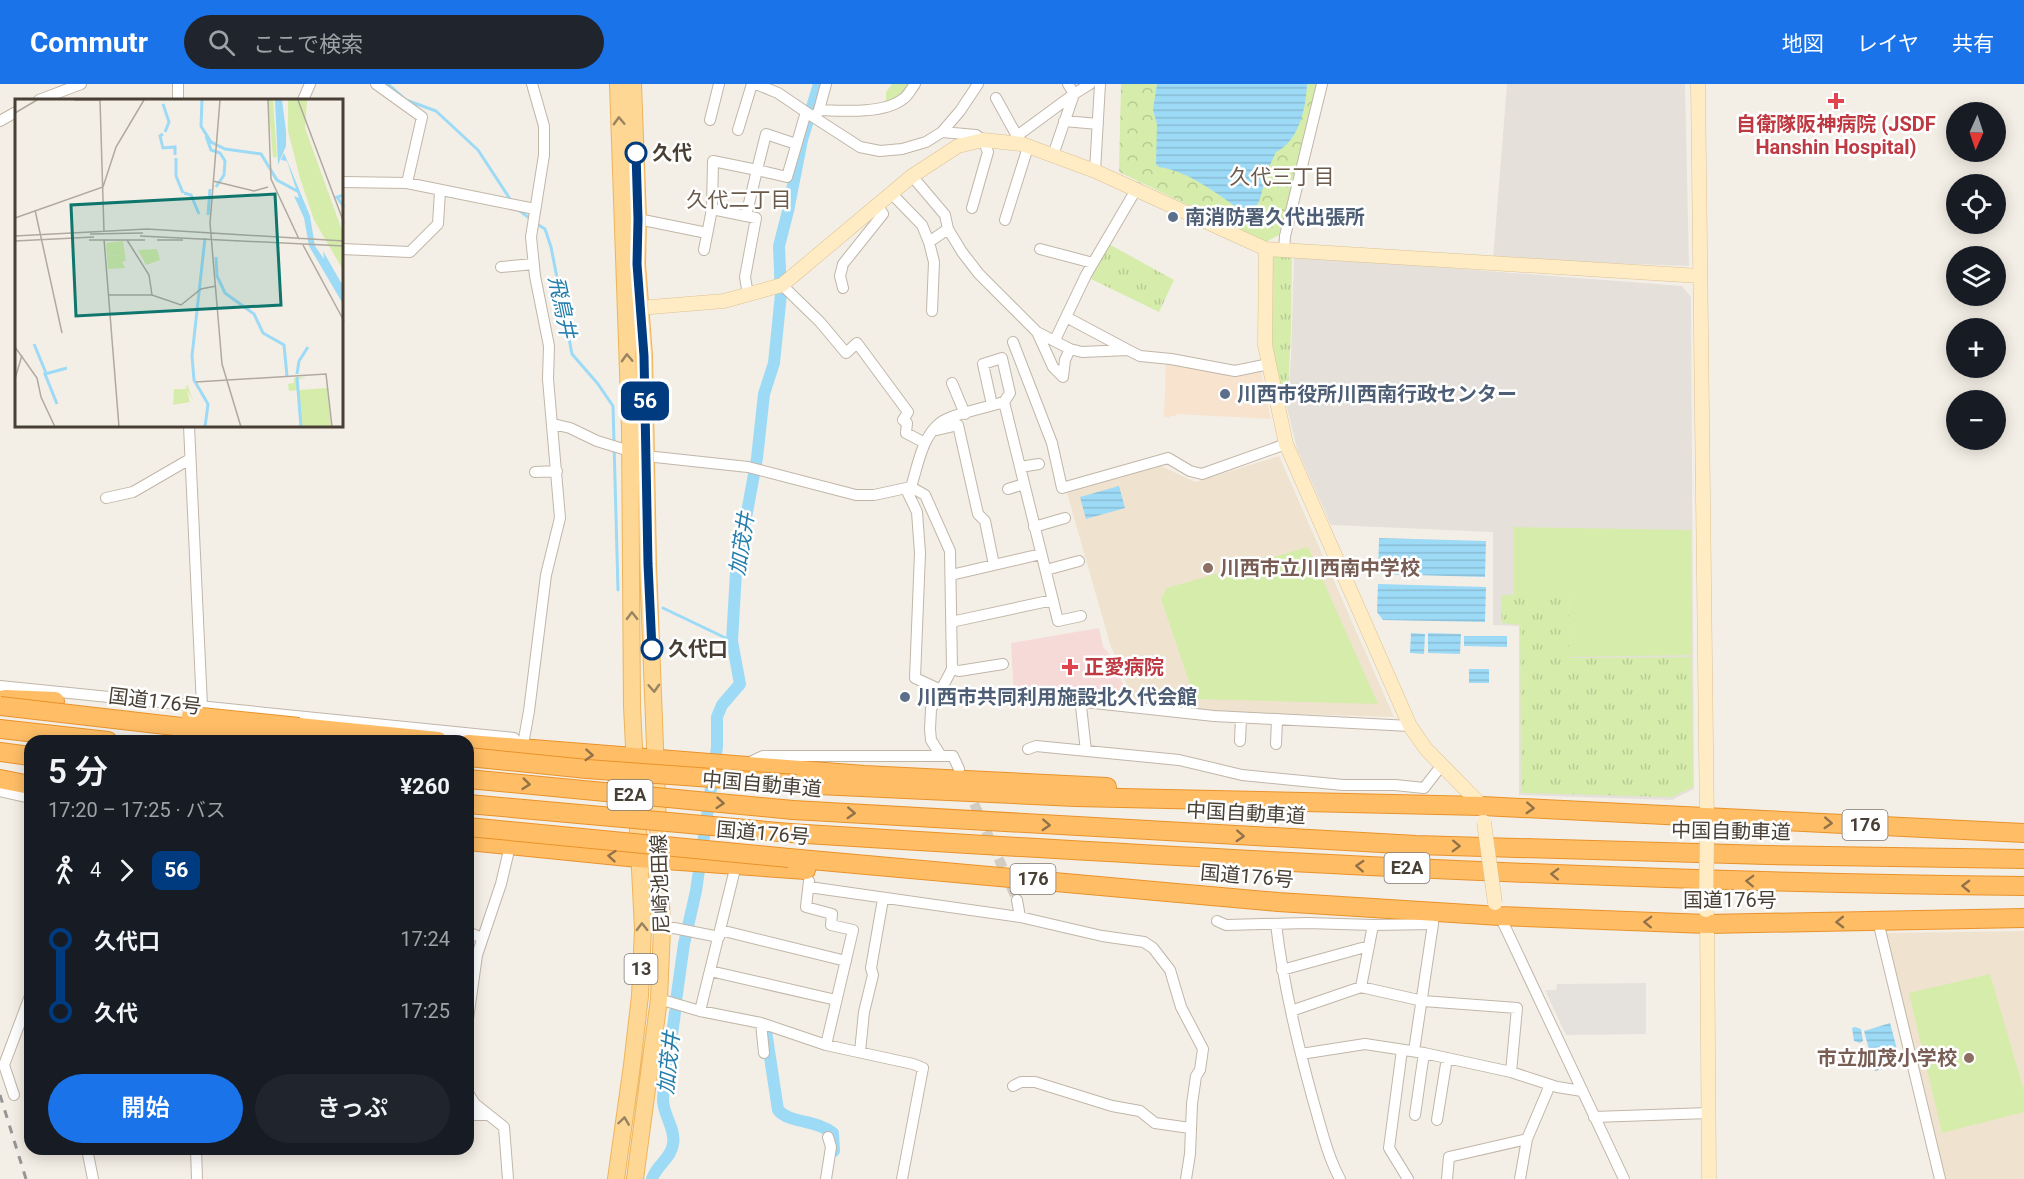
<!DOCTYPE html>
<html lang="ja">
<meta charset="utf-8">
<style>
:root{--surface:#171b24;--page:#20242c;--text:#f1f3f6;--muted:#9ea1a6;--accent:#1a73e8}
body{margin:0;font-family:Roboto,"Noto Sans JP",sans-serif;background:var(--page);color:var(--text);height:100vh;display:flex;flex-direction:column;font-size:22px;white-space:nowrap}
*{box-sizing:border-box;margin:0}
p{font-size:20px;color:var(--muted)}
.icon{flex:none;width:33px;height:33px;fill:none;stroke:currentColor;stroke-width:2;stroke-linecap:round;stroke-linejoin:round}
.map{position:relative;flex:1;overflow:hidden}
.drawer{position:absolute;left:24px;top:651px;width:450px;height:420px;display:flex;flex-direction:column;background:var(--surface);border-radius:18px;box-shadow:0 3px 15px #0003}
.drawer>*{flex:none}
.badge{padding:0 12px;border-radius:9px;font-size:21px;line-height:39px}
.needle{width:39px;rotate:183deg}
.fabs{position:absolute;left:1946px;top:18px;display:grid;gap:12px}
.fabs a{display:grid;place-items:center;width:60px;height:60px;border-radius:50%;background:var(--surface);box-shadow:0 3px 15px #0003;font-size:30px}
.map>.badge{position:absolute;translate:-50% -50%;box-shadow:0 0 0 3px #fff}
.legs{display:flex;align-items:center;gap:9px;height:66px;padding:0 24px;font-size:20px}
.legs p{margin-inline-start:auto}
.overview{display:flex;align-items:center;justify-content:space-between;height:102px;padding:0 24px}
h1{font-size:33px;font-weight:600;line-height:45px}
.action{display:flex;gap:12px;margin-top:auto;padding:12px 24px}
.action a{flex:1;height:69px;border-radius:36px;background:var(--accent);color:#fff;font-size:24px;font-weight:600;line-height:69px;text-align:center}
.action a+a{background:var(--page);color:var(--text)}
ul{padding:0 24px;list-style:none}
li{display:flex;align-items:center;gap:21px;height:72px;font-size:22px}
li i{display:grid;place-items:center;width:9px;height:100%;margin:0 8px;background:currentColor}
li i::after{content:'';width:15px;height:15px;margin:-8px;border:4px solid;border-radius:50%;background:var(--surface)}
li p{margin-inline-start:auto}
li:first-child i{background:linear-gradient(#0000 50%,currentColor 0)}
li:last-child i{background:linear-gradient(currentColor 50%,#0000 0)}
header{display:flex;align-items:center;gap:36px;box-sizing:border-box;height:84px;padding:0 30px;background:var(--accent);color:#fff}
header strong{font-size:28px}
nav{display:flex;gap:33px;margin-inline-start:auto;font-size:21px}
.search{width:420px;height:54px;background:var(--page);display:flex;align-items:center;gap:15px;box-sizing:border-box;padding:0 21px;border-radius:33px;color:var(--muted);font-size:22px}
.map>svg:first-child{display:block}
</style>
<header>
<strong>Commutr</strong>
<div class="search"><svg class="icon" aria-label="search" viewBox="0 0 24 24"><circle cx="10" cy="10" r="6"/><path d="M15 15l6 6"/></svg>ここで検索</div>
<nav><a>地図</a><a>レイヤ</a><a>共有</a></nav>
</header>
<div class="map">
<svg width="2024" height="1095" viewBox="0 0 2024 1095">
<defs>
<pattern id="grass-tufts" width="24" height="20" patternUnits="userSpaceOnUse" patternTransform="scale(1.5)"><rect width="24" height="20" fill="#d5ecab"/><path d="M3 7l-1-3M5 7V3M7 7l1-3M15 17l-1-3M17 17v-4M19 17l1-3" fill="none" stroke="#b8cb94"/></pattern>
<pattern id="forest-crowns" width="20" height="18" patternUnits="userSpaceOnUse" patternTransform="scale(1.5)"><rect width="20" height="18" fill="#d5ecab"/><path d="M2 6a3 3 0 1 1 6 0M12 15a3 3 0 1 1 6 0" fill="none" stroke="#b8cb94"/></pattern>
<pattern id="water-rules" width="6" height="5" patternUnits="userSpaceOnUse" patternTransform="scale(1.5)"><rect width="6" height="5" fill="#9ddaf6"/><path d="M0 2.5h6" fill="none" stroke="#89bcd4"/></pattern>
</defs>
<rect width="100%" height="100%" fill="#f4efe6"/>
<path fill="#f8e3cf" d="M1166 278 1261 288 1271 335 1176 330 1175 332H1170V334L1164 333Z"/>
<path fill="#e6e0db" d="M1507 0H1685L1689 182 1493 175Z
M1294 172 1682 202 1691 213 1694 705 1672 716 1519 711V542L1493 541V448L1331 441 1297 365 1287 324 1291 273Z"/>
<path fill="#efe3cf" d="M1279 372 1394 633 1189 627 1174 622 1134 619 1110 560 1067 409 1161 382 1195 398Z
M2024 847V1095H1943L1885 849Z"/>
<path fill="#f6dad8" d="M1099 544 1103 563 1108 568 1126 606 1125 618 1077 622 1014 614 1011 559Z"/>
<path fill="url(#grass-tufts)" d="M892 0H912C908 9 895 17 886 17V8Z
M1107 159 1174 196 1159 228 1089 194Z
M1270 171 1292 172 1291 248 1287 324 1268 261Z
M1501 511H1569V574L1692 573 1693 703 1672 713 1521 709 1520 541 1502 539Z"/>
<path fill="url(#forest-crowns)" d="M1121 0H1316L1312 28 1279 151 1266 158 1119 88Z"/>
<path fill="#d5ecab" d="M1514 443 1691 446 1692 571 1569 573 1570 511H1514Z
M1308 463 1378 620 1195 615 1161 515 1167 504Z
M1990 890 2024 1007V1028L1942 1049 1909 909Z"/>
<path fill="#e5e2de" d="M1646 899V950L1566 951 1545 906H1556L1557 900Z"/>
<path fill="url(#water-rules)" d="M1157 0H1307C1306 24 1299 57 1276 68 1272 77 1267 86 1265 96 1260 110 1262 128 1242 127 1216 109 1190 88 1159 83L1156 80 1157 40 1153 26Z
M1119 402 1125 424 1086 435 1080 413Z
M1379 454 1486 457 1485 493 1378 490Z
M1378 500 1486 503 1485 538 1383 536 1377 528Z
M1411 549 1425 550 1424 570 1410 569Z
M1428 549 1461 550 1460 570 1428 569Z
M1464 552H1507V563L1464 562Z
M1469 585H1489V599H1469Z
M1890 939 1901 980 1875 987 1864 947Z
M1855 943 1861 945 1863 957 1860 959 1854 957 1852 944Z"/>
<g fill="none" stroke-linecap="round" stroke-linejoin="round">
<path stroke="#9ddaf6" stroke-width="3" d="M388 0 406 16 436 27 478 66 512 118
M520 127 532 136
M537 140 545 145 551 163 572 270 598 300 613 322 618 506
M663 524 732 557"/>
<path stroke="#9ddaf6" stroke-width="12" d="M676 917 684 860 696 807 717 663V633L722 621 740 600 732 557 736 488 757 374 764 310 774 279 781 210 779 162 788 127 802 56 819 0
M766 947 778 1026C790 1040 815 1035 833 1049L834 1067
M652 1095C657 1080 671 1075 673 1060 676 1045 663 1031 663 1016 664 989 672 956 675 928"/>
<path stroke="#d2ccc3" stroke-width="10" stroke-dasharray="10 5" stroke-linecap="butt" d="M968 706 1017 816"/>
<defs>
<path id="street" d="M178 0V16
M376 0 422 33 407 99
M756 0 778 9 806 28
M996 14 1017 52
M39 16 81 0
M303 16 310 0
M819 26C843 27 884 30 903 15 908 12 911 5 915 0
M815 34 860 63 880 67 902 65 926 58 942 48 976 51 983 56 988 68 972 124
M710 36 719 0
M0 37 16 28
M1064 37 1098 40
M738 46 752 0
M942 48 960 27 978 0
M796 60 766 50 757 86 787 93 806 28 815 34 819 26 826 0
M1022 60 1017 52 1074 10 1068 0
M1053 71 1074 10 1090 0
M1095 87 1100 0
M912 92 945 131 948 145 962 168 979 190 1037 248 1053 283 1063 293 1065 276 1070 265 1037 248
M342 98 407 99 535 125
M891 109 922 141 929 158
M746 132 712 125 713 77 757 86 746 132 756 134 745 193 748 211
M638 135 707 149
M1005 136 1028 63
M342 165 410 168 438 140 440 107
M1040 165 1093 179
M704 166 712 125
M1284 166 1285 152 1322 0
M501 183 534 180
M782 201 820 238 846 269 857 259 908 328 903 336 907 339 906 349 925 359
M843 204 840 192 843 180 883 130 878 122
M932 227 934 178 929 158 948 145
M1066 233 1128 266
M1055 256 1086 191 1137 104
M1013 258 1052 359 1062 404 1168 374 1190 387 1202 390 1286 360
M1070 265 1082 268 1128 266 1140 272 1171 275 1235 287 1269 280
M952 299 965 330
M992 321 983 280 1002 274 1010 309 1004 318
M553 340 570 344 597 357 646 372 748 383 856 411H874L911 403C918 381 922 353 940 339 951 330 989 323 1004 318L1058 537 1081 532
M189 342 202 622 197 657
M935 344 937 346 958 341 978 430 985 437 994 481
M1020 383 1039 380
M535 388 557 387
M911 403 925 411 950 467 952 585 931 625 930 645 931 656 941 672
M906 405 917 428 920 469 915 594 941 606
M1008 405 1024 400
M106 414 133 408 190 375
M1034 443 1065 434
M1046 486 1079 477
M951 491 1041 470
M951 538 1053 516
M952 585 959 587 1003 580
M0 602 514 654 521 665
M1240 657 1241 634
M1276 660 1277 635
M1028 665 1036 662 1179 676 1242 691 1343 701H1395L1424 704 1442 681
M522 666 529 627 546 491 560 434 548 295 549 262 535 192 531 153 544 71V42L532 0
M1086 667 1081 622 1085 618 1214 632 1410 642
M746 680 763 672H953L959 685
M0 707 30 714
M809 797 806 823 832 830 831 841 853 846 826 961
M809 803 1020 833 1102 852 1144 858 1153 864 1170 886 1181 923 1203 965 1200 986 1196 992 1192 1020 1190 1070 1186 1095
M1017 816 1020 833
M1498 828 1624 1095
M1217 837 1226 841 1307 839 1373 841 1361 903 1291 927
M1878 837 1940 1095
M1276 840C1283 900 1297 958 1313 1016 1321 1043 1327 1071 1340 1095
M1373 841 1433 840V835
M662 845 674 844 719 853
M720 846 846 877
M468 848 482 854
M1282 886 1369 862
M710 887 836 916
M1361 903 1423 917 1517 924 1511 988
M659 915 700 927 761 939 826 961 913 980 923 984 902 1095
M700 927 736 781
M468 935 477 871 501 800 510 762H506
M761 939 764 969
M1402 966 1389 1064 1408 1095
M1414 967 1433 840
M860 968 864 928 873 891 871 884 883 815
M1301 970 1365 960 1424 969 1511 988 1557 1003 1582 1007
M1013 1002 1021 998H1035L1112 1022 1140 1027 1155 1039 1190 1044
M468 1009 475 1020 504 1043 508 1095
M14 1011 4 981 30 912
M468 1031H488
M1415 1031 1424 969
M1594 1033 1709 1029
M1437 1036 1447 974
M87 1065 93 1095
M196 1065 197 1095
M826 1095 831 1063 828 1053
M1447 1095 1449 1073 1527 1055
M1520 1095 1527 1055 1550 1001"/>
<path id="secondary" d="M1698 0 1707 742
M1266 165 1265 261 1286 360 1410 642 1426 665 1482 722V725
M631 223 639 224 724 217 782 201 912 92 958 62 983 56 1022 60 1095 87 1266 165 1700 192
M1707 831 1709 1095"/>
<path id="primary" d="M633 0 638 135 637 180 644 272 648 480 662 845 659 915 635 1095
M616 1095 632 981 640 912 643 846 632 622 630 345 618 0"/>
<path id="highway" d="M5 615 55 617
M299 643 438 657
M0 645 108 657
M468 660 864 691 1107 703
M0 668 30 672
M0 695 30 701
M796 700 1075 713 1482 722 2024 749
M793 726 1416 761 1767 771 2024 775
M790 749C1201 775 1612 798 2024 802
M468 757 638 774 806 786
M789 774 1278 818 1500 832 1707 840 2024 834"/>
</defs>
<use href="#street" stroke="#c1b6a8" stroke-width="12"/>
<use href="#secondary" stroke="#dbc294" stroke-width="15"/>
<use href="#primary" stroke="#edb45b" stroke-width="18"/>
<use href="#highway" stroke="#e9922b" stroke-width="20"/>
<use href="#street" stroke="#fff" stroke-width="10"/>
<use href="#secondary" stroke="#ffecc5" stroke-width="14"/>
<use href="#primary" stroke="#ffd794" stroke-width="16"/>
<use href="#highway" stroke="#ffbe66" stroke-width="18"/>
<path stroke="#969696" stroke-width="3" stroke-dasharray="8 8" stroke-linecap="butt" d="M0 1011 26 1095"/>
<defs>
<path id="secondary-bridge" d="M1484 738 1495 819
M1706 826 1707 750"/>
<path id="highway-bridge" d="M0 622 304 657
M191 632 299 643
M468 673 587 685 796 700
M468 695 793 726
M468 720 790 749
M468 743 789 774"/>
</defs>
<use href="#secondary-bridge" stroke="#dbc294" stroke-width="15" stroke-linecap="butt"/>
<use href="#highway-bridge" stroke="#e9922b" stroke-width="20" stroke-linecap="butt"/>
<use href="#secondary-bridge" stroke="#ffecc5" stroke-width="14"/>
<use href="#highway-bridge" stroke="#ffbe66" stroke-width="18"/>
</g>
<defs><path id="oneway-chevron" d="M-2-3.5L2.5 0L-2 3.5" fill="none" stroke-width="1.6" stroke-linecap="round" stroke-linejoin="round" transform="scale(1.5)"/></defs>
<g stroke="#9a8360">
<use href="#oneway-chevron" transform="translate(619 37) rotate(-92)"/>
<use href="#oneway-chevron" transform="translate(627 274) rotate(-92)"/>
<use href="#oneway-chevron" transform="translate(632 532) rotate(-91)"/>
<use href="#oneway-chevron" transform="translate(654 604) rotate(87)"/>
<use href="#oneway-chevron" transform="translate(642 843) rotate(-91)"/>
<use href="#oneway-chevron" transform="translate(624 1037) rotate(-82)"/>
</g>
<g stroke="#917249">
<use href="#oneway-chevron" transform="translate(589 671) rotate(4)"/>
<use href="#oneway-chevron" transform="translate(526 700) rotate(6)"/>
<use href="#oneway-chevron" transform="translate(720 719) rotate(5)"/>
<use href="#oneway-chevron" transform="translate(1530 724) rotate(3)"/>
<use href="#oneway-chevron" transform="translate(851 729) rotate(3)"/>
<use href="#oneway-chevron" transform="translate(1828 739) rotate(3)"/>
<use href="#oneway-chevron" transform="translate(1046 741) rotate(3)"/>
<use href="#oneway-chevron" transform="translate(1240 752) rotate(3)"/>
<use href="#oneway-chevron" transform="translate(1456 762) rotate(2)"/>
<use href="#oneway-chevron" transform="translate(612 772) rotate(-175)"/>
<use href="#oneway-chevron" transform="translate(1360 782) rotate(-177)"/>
<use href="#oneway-chevron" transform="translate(1555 790) rotate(-178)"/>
<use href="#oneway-chevron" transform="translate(1750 797) rotate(-178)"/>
<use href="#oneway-chevron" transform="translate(1966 802) rotate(-179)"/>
<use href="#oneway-chevron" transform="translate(1648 838) rotate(-178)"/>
<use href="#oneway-chevron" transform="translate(1840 838) rotate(179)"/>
</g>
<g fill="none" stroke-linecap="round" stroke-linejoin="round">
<defs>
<path id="line-1" d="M636 69 638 135 637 180 644 272 648 480 652 565"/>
</defs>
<use href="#line-1" stroke="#fff" stroke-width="14"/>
<use href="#line-1" stroke="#003b80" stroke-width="9"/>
</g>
<g fill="#e0444e" stroke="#fff" stroke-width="2">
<path d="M1833 8h6v6h6v6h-6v6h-6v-6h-6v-6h6z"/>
<path d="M1067 574h6v6h6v6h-6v6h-6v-6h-6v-6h6z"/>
</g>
<g fill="#fff" stroke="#003b80" stroke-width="3">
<circle cx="636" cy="69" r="10"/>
<circle cx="652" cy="565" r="10"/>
</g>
<g fill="#5c6f8a" stroke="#fff" stroke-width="2">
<circle cx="1173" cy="133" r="6"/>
<circle cx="1225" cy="310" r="6"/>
<circle cx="905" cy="613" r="6"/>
</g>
<g fill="#8d6e63" stroke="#fff" stroke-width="2">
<circle cx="1208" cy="484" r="6"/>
<circle cx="1969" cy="974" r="6"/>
</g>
<g text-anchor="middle" stroke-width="5" stroke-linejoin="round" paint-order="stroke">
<g fill="#fff" stroke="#7f7972" stroke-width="1.5">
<rect x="607.5" y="696" width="45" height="30" rx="4.5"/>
<rect x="1842.5" y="726" width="45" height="30" rx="4.5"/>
<rect x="1384.5" y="769" width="45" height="30" rx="4.5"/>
<rect x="1010.5" y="780" width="45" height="30" rx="4.5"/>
<rect x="624.5" y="870" width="33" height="30" rx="4.5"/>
</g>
<g font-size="18" font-weight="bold" fill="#483f35">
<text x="630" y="717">E2A</text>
<text x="1865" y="747">176</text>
<text x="1407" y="790">E2A</text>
<text x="1033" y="801">176</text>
<text x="641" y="891">13</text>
</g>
<g font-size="20" font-weight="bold" fill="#be3a42" stroke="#fff">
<text x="1836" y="47">自衛隊阪神病院 (JSDF<tspan x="1836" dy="23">Hanshin Hospital)</tspan></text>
<text x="1084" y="590" text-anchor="start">正愛病院</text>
</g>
<g font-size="20" font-weight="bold" fill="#483f35" stroke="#fff" text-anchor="start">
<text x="652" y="76">久代</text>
<text x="668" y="572">久代口</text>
</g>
<g font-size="20" font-weight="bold" fill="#4e5e75" stroke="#fff" text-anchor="start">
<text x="1185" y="140">南消防署久代出張所</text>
<text x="1237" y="317">川西市役所川西南行政センター</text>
<text x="917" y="620">川西市共同利用施設北久代会館</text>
</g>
<g font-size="20" font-weight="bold" fill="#785e54" stroke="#fff" text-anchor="start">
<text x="1220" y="491">川西市立川西南中学校</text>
<text x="1957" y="981" text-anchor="end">市立加茂小学校</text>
</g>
<g font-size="20" fill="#483f35" stroke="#fff">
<text transform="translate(155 617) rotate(7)" y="7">国道176号</text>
<text transform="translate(762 700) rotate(5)" y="7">中国自動車道</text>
<text transform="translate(1246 729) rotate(3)" y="7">中国自動車道</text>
<text transform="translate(1731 747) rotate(1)" y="7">中国自動車道</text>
<text transform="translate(763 749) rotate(5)" y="7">国道176号</text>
<text transform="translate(1247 792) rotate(5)" y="7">国道176号</text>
<text transform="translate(660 800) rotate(-92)" y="7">尼崎池田線</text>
<text x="1730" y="823">国道176号</text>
</g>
<g font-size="21" fill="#6b5b4b" stroke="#fff">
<text x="1282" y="100">久代三丁目</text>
<text x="739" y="123">久代二丁目</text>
</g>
<g font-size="21" font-style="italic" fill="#237eab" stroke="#fff">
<text transform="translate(562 223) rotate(78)" y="7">飛鳥井</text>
<text transform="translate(742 460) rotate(-81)" y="7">加茂井</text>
<text transform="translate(669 979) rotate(-84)" y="7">加茂井</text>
</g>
</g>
<g transform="translate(15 15)">
<rect width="328" height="328" fill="#f4efe6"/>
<path d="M253 1H258L262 58 258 59ZM273 1H292L290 29 328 134V171L299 121 285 79 273 32ZM108 142 111 162 105 163 104 156 92 157 91 144ZM291 278 283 281 284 291 312 289 316 328H287L284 291 274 292 273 285 279 284V279ZM172 285 178 301 172 291 175 303 158 306 159 290H171Z" fill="#d5ecab"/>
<path d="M142 150 145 161 131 166 123 151ZM104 156 110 169 93 170 92 157ZM293 291 294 297 303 296 304 316 288 317 286 292Z" fill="#d5ecab"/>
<path d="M260 1H267L271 32V47L263 66ZM269 54 295 117 300 147 309 160 308 152 328 187V205L294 147 289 119 279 97 284 99 272 62 266 61Z" fill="#9ddaf6"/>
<path fill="none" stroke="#9ddaf6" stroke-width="3" d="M187 1 186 27 196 43 210 50 246 55 262 81 284 93M148 5 154 23 150 33M148 35 145 37 148 49 160 48V56M191 37 196 51 205 54 210 62 209 76 201 88M161 59V77L168 94M169 94 176 96 184 115M329 96 322 98 329 108M193 116 195 90M201 158 202 177 210 194 239 215 248 234 269 246 272 277M19 245 31 274M282 275 284 262 293 248M282 278 286 328M42 305 30 275 52 269M190 328 193 305 179 281 177 257 190 139"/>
<path fill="none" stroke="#afa99f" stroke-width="1.5" d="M59 1H84M85 1 89 133M205 1 195 124 207 265 226 328M253 1 256 80 284 140M283 1 329 124M0 14 22 1M198 82 239 92 253 88M20 111 47 234M0 119 88 88 101 48 129 1M75 135 128 134M0 137 132 130 329 142M125 137 329 147M89 140 104 328M74 141H130M112 141 134 176 137 196M142 141H168M0 142 79 138M288 146 329 222M93 196H137L166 206 186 190 201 187M0 248 22 279 26 298 40 328M0 280 7 256M181 283 311 275 317 328"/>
<path fill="#0f766e" fill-opacity="0.15" stroke="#0f766e" stroke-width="3" d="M260 95 266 206 61 217 56 106Z"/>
<rect width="328" height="328" fill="none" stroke="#483f35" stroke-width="3"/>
</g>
</svg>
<div class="fabs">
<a><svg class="needle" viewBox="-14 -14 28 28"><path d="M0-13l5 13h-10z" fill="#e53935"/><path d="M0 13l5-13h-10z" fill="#9ea1a6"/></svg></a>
<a><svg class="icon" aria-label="locate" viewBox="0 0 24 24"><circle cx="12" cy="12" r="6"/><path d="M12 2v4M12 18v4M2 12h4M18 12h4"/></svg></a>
<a><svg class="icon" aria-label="layers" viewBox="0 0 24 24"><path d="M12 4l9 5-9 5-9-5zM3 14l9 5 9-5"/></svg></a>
<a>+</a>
<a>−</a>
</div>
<b class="badge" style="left:645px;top:317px;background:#003b80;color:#fff">56</b>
<section class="drawer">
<div class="overview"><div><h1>5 分</h1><p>17:20 – 17:25 · バス</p></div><b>¥260</b></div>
<div class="legs"><svg class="icon" aria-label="walk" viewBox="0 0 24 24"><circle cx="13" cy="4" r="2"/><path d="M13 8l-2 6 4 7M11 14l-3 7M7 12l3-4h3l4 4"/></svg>4<svg class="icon" aria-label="forward" viewBox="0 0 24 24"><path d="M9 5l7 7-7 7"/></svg><b class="badge" style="background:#003b80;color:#fff">56</b></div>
<ul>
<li><i style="color:#003b80"></i><b>久代口</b><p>17:24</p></li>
<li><i style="color:#003b80"></i><b>久代</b><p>17:25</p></li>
</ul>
<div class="action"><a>開始</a><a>きっぷ</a></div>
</section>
</div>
